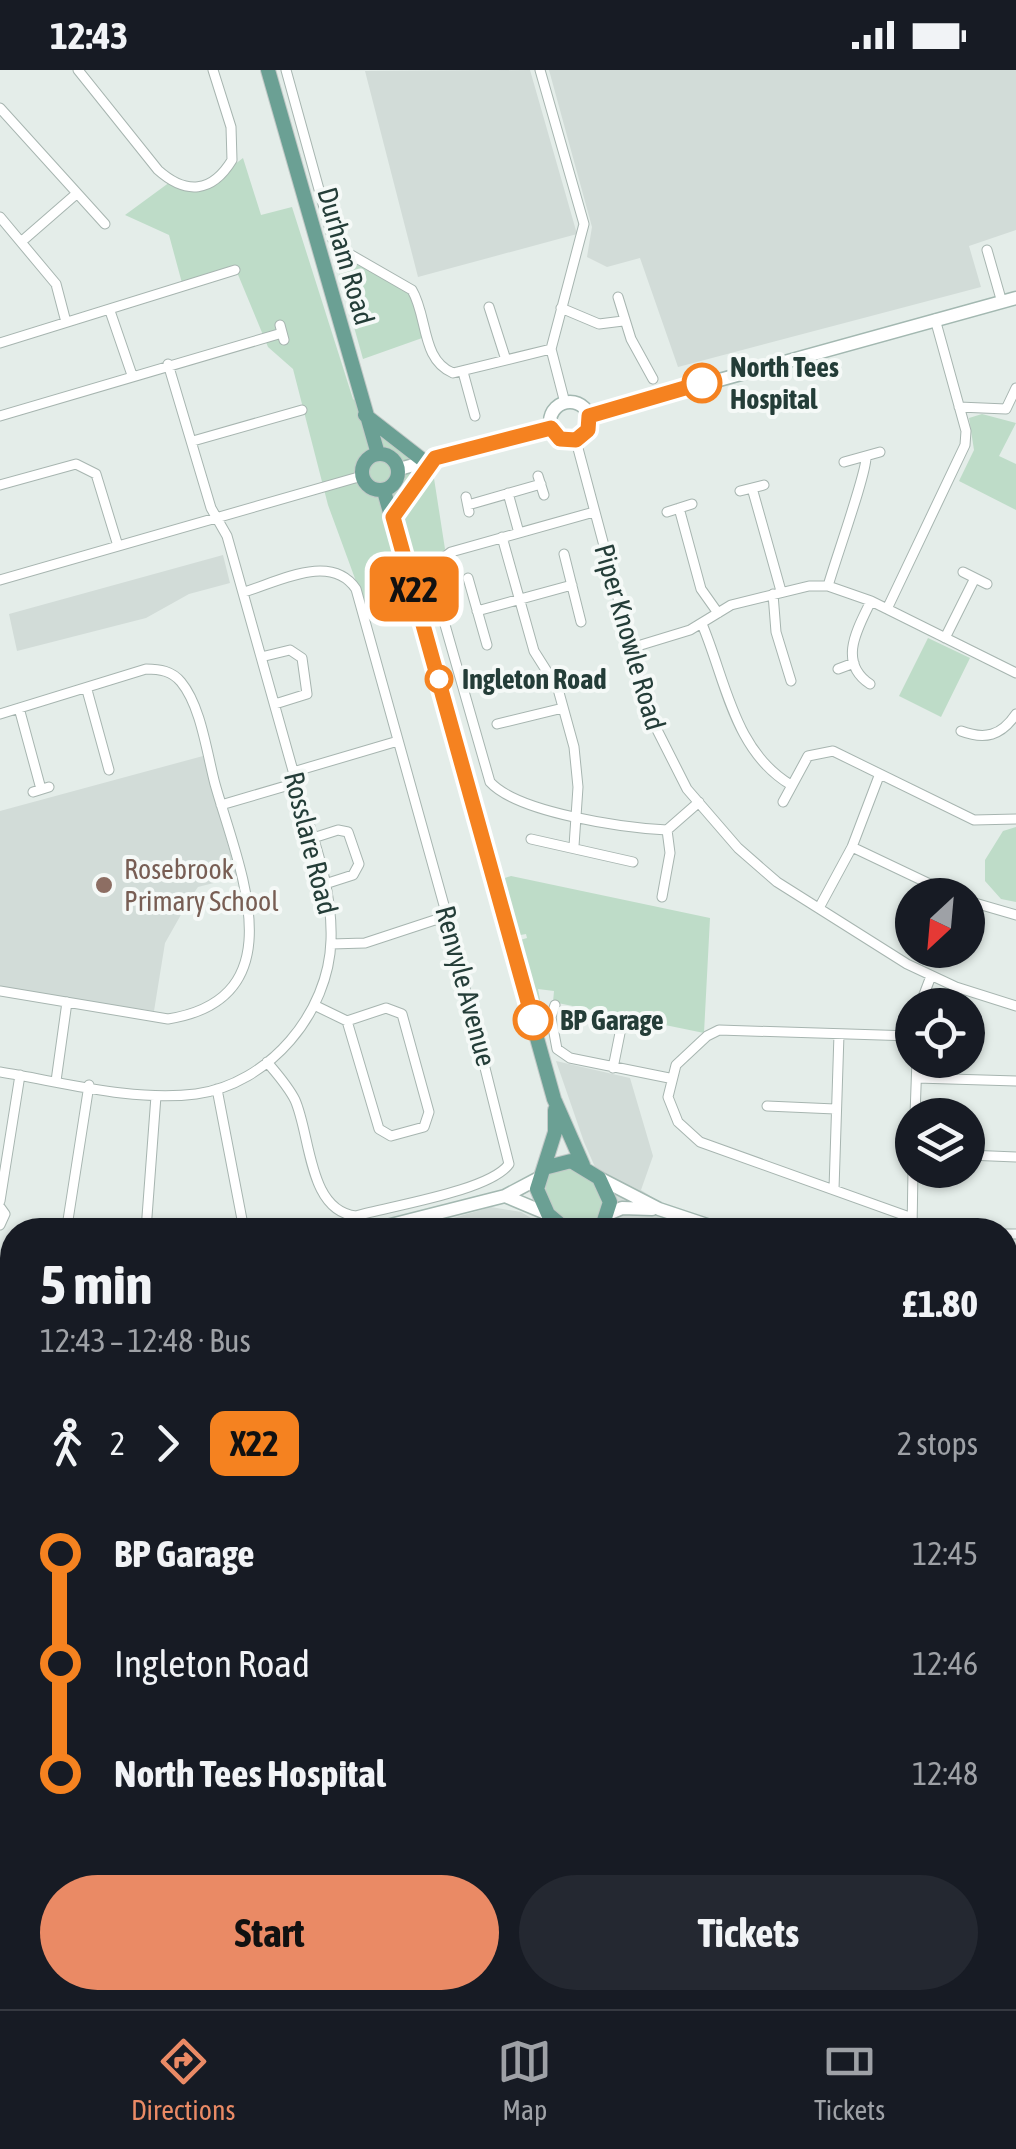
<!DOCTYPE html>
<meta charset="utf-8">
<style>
:root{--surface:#171b24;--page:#242831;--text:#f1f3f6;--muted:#9ea1a6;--line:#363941;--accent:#ea8a65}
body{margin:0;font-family:"Asap Condensed",sans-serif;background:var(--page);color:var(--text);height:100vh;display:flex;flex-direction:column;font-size:38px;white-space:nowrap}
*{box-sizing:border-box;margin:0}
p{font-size:32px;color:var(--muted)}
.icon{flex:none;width:55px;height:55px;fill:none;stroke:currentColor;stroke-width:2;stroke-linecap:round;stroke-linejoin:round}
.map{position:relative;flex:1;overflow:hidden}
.sheet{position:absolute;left:0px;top:1148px;width:1018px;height:792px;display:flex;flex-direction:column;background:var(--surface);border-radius:40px 40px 0 0;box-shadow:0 2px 8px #0004}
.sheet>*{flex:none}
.badge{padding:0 20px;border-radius:15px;font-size:35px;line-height:65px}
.needle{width:65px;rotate:206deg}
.fabs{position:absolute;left:895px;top:808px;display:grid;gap:20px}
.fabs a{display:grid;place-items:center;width:90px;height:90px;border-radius:50%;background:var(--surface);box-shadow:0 2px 8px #0004;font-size:50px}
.map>.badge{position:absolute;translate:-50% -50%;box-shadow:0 0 0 5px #fff}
.legs{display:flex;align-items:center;gap:15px;height:110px;padding:0 40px;font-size:32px}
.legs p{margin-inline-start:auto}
.headline{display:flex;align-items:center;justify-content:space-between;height:170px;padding:0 40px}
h1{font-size:55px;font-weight:700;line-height:75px}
.button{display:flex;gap:20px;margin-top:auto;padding:20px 40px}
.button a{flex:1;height:115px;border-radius:60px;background:var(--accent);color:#111;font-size:40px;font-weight:700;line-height:115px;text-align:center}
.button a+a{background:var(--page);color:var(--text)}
ul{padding:0 40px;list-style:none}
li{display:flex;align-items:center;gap:35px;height:110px;font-size:38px}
li i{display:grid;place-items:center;width:15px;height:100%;margin:0 12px;background:currentColor}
li i::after{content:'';width:25px;height:25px;margin:-12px;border:8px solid;border-radius:50%;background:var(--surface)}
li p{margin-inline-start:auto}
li:first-child i{background:linear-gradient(#0000 50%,currentColor 0)}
li:last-child i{background:linear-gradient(currentColor 50%,#0000 0)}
.status{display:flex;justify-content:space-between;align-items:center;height:70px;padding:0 50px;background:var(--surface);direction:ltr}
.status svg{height:28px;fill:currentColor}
.dock{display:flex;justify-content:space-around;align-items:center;height:140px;border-top:2px solid var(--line);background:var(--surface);font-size:28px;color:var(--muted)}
.dock a{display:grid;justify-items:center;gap:5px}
.dock .active{color:var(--accent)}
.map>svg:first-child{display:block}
</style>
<div class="status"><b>12:43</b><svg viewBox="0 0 49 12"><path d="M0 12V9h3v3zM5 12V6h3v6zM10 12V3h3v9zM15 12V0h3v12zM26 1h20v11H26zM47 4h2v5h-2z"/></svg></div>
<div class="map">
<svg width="1016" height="1939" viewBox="0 0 1016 1939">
<rect width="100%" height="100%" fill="#e4ede9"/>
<path fill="#d2dcd8" d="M530 0 577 164 418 207 365 1Z
M549 0H1016V160L969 176 981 217 678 297 640 188 607 197 587 187 592 157Z
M223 485 230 513 189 524 146 548 17 581 9 544Z
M203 686 237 807 198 817 191 827 165 873 154 941 0 918V741Z
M556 991 630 1008 653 1086 641 1120 704 1160H609V1129L584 1072Z
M491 1137 521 1142 551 1160H413Z"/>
<path fill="#bedcc8" d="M243 88 261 145 292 137 353 329 431 389 445 479 405 535 368 544 328 435 293 299 268 277 234 195 182 213 169 165 125 145 170 112 201 120Z
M333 182 408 220 425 267 363 289Z
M982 344 1016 353 999 386 1016 394V440L959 411 974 380 969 348Z
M928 568 970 588 941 647 899 626Z
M1016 757V832L1001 829 985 811V790L1003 761Z
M511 806 710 848 704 963 553 932 554 921 538 919 540 930 532 928 517 871 527 868 526 864 515 866 499 810Z
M566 1095 593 1111 604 1134 597 1151 588 1156C559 1156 537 1130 549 1103Z"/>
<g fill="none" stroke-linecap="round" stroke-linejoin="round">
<defs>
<path id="street" d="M78 0 158 100C186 125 212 123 232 90L231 57 213 0
M286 0 333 170 346 182 412 220C428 247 421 290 453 303L551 279
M540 0 584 154 551 279 565 333
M0 38 105 154
M0 147 56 214 66 252
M21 172 75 125
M987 180 1001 229
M618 227 631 269 653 309
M489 237 506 290
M561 238 599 254 623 251
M110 241 132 305
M280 255 284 270
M0 273 235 200
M463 302 475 346
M959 337 1006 339 1016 318
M0 346 282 263
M193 371 302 340
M576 371 649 644 687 719 738 778 777 812 907 894 956 917 1016 936
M844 392 880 382
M538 406 544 425
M0 415 76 394 96 404 118 476
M752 418 781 521
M740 421 764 415
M508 423 519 463
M466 427 469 442
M468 435 541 414
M679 438 701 519 718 543
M594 442 451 482 435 494 433 513 490 712C518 743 625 758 667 760L699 732
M667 442 692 434
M502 467 534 581 558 619 574 677 578 717 574 776
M564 484 581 552
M963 502 987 514
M468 508 487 575
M0 510 362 406
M828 516C834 494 868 399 866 386
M244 522C278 512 331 482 356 519L447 846 509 1094C490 1121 390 1136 356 1146 308 1141 311 1066 295 1030 288 1016 277 1004 267 992
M773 524 776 562 791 611
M887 539 965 375 966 361 935 249
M477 541 572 515
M702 554C726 611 734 681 791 715
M945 568 975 508
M631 578 690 560 731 535 809 516H828L871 531 1016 603
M261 587 290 580 302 588 307 624 275 634
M838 599 854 593
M870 614C837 592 858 558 871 531
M87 620 109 700
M19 638 41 719
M0 644 146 599C160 599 172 601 181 612 201 636 207 684 215 714 238 796 299 928 168 949L0 921
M497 654 563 638
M961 661C985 670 1001 666 1016 644
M293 702 398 671
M33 722 49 717
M783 732 808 686 833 681 974 750 1016 749
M221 735 296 713
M313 768 338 760 348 762 359 794 353 805 325 814
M531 769 633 792
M852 777 953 825
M662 827 670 783 667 760
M968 831 1016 845
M819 838 852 777 879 706
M331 874 365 873 447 846
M314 935 347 951 386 938 402 944 429 1042 424 1057 391 1066 379 1059 347 951
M555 935 551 947 557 979 570 988 669 1008
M920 935 931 906
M613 998 623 948
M0 1002C62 1012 133 1032 196 1024 269 1014 329 943 331 870 333 818 312 765 297 715 273 632 251 549 227 466L211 438 168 294
M917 1008 1016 1011
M56 1011 67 932
M217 1019 244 1160
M767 1036 835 1039
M915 1045 917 990
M968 1085 1016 1087
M834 1119 839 964
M0 1131 20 1005
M0 1137 5 1144 0 1155
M912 1148 700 1072 678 1052 668 1027 676 995 707 966 719 960 912 966
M68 1150 89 1015
M146 1160 156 1026
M912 1160 913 1100
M1005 1164H1016
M0 1213 12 1215
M0 1267 12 1259
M1005 1384 1016 1342
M1006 1411 1016 1414
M1005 1508 1016 1554
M1005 1680 1016 1684"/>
<path id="secondary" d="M550 352a20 20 0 1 1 40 0a20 20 0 1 1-40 0Z
M589 346 1016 228
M399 399 551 358
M599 1108 659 1139 722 1160
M505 1126 548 1144
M608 1144 622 1138 652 1139
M371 1160 505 1126 539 1108
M0 1195 12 1197
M1005 1265 1016 1269"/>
<path id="primary" d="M268 0 378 384
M365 345 424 391
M362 402a18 18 0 1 1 36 0a18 18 0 1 1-36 0Z
M384 421 554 1029 583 1095
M393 447 435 388
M555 1040V1062L537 1119 548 1144 567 1160
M544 1098 571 1091 599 1108 610 1132 601 1160
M828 1928 831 1939"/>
</defs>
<use href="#street" stroke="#a7b5b0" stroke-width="11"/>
<use href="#secondary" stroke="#a3b8b1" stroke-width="15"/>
<use href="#primary" stroke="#c2c9c7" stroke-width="16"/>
<use href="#street" stroke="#fff" stroke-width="9"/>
<use href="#secondary" stroke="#fff" stroke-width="12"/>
<use href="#primary" stroke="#6ba094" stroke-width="14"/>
<path stroke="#5f7973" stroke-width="2.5" stroke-dasharray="20 10" stroke-linecap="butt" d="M0 1478 12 1484
M1005 1806 1016 1809"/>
</g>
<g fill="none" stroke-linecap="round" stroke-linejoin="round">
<defs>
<path id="line-1" d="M533 950 393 447 435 388 551 358 560 369 576 370 588 360 589 346 702 313"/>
</defs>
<use href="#line-1" stroke="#fff" stroke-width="22"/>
<use href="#line-1" stroke="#f58220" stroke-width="15"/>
</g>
<g fill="#fff" stroke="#f58220" stroke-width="5">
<circle cx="702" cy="313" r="18"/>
<circle cx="439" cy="609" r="12"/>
<circle cx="533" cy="950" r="18"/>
</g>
<circle fill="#8d6e63" stroke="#f5f9f7" stroke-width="4" cx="104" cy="815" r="10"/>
<g text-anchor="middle" stroke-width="8" stroke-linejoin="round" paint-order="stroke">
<g font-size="28" fill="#243d38" stroke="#f5f9f7">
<text transform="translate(346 186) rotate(74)" y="10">Durham Road</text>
<text transform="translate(630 567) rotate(74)" y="10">Piper Knowle Road</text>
<text transform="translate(311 773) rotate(76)" y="10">Rosslare Road</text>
<text transform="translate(466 916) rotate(75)" y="10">Renvyle Avenue</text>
</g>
<g font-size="28" font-weight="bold" fill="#243d38" stroke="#f5f9f7" text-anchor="start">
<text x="730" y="307">North Tees<tspan x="730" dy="32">Hospital</tspan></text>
<text x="462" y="619">Ingleton Road</text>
<text x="560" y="960">BP Garage</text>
</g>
<g font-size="28" fill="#785e54" stroke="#f5f9f7" text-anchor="start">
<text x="124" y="809">Rosebrook<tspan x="124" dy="32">Primary School</tspan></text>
</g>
</g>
</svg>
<div class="fabs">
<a><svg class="needle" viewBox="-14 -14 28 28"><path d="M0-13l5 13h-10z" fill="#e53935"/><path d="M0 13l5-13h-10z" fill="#9ea1a6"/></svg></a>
<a><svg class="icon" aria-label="locate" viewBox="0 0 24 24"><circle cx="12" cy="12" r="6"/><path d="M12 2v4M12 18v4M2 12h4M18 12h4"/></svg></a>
<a><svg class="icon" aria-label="layers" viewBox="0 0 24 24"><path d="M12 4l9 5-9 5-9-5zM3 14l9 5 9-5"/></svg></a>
</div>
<b class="badge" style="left:414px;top:519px;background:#f58220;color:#111">X22</b>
<section class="sheet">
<div class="headline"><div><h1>5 min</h1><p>12:43 – 12:48 · Bus</p></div><b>£1.80</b></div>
<div class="legs"><svg class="icon" aria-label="walk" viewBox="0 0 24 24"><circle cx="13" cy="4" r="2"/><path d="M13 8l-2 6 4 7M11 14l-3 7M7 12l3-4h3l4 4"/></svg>2<svg class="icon" aria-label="forward" viewBox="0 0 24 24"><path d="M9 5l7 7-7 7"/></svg><b class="badge" style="background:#f58220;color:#111">X22</b><p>2 stops</p></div>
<ul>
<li><i style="color:#f58220"></i><b>BP Garage</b><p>12:45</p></li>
<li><i style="color:#f58220"></i><span>Ingleton Road</span><p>12:46</p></li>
<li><i style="color:#f58220"></i><b>North Tees Hospital</b><p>12:48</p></li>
</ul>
<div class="button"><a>Start</a><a>Tickets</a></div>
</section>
</div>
<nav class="dock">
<a class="active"><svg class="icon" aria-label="directions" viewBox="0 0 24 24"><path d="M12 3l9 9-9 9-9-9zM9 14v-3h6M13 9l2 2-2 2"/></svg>Directions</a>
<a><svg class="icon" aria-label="map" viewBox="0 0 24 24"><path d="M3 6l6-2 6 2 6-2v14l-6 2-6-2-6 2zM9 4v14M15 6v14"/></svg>Map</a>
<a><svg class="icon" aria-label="tickets" viewBox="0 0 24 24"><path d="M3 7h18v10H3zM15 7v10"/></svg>Tickets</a>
</nav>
